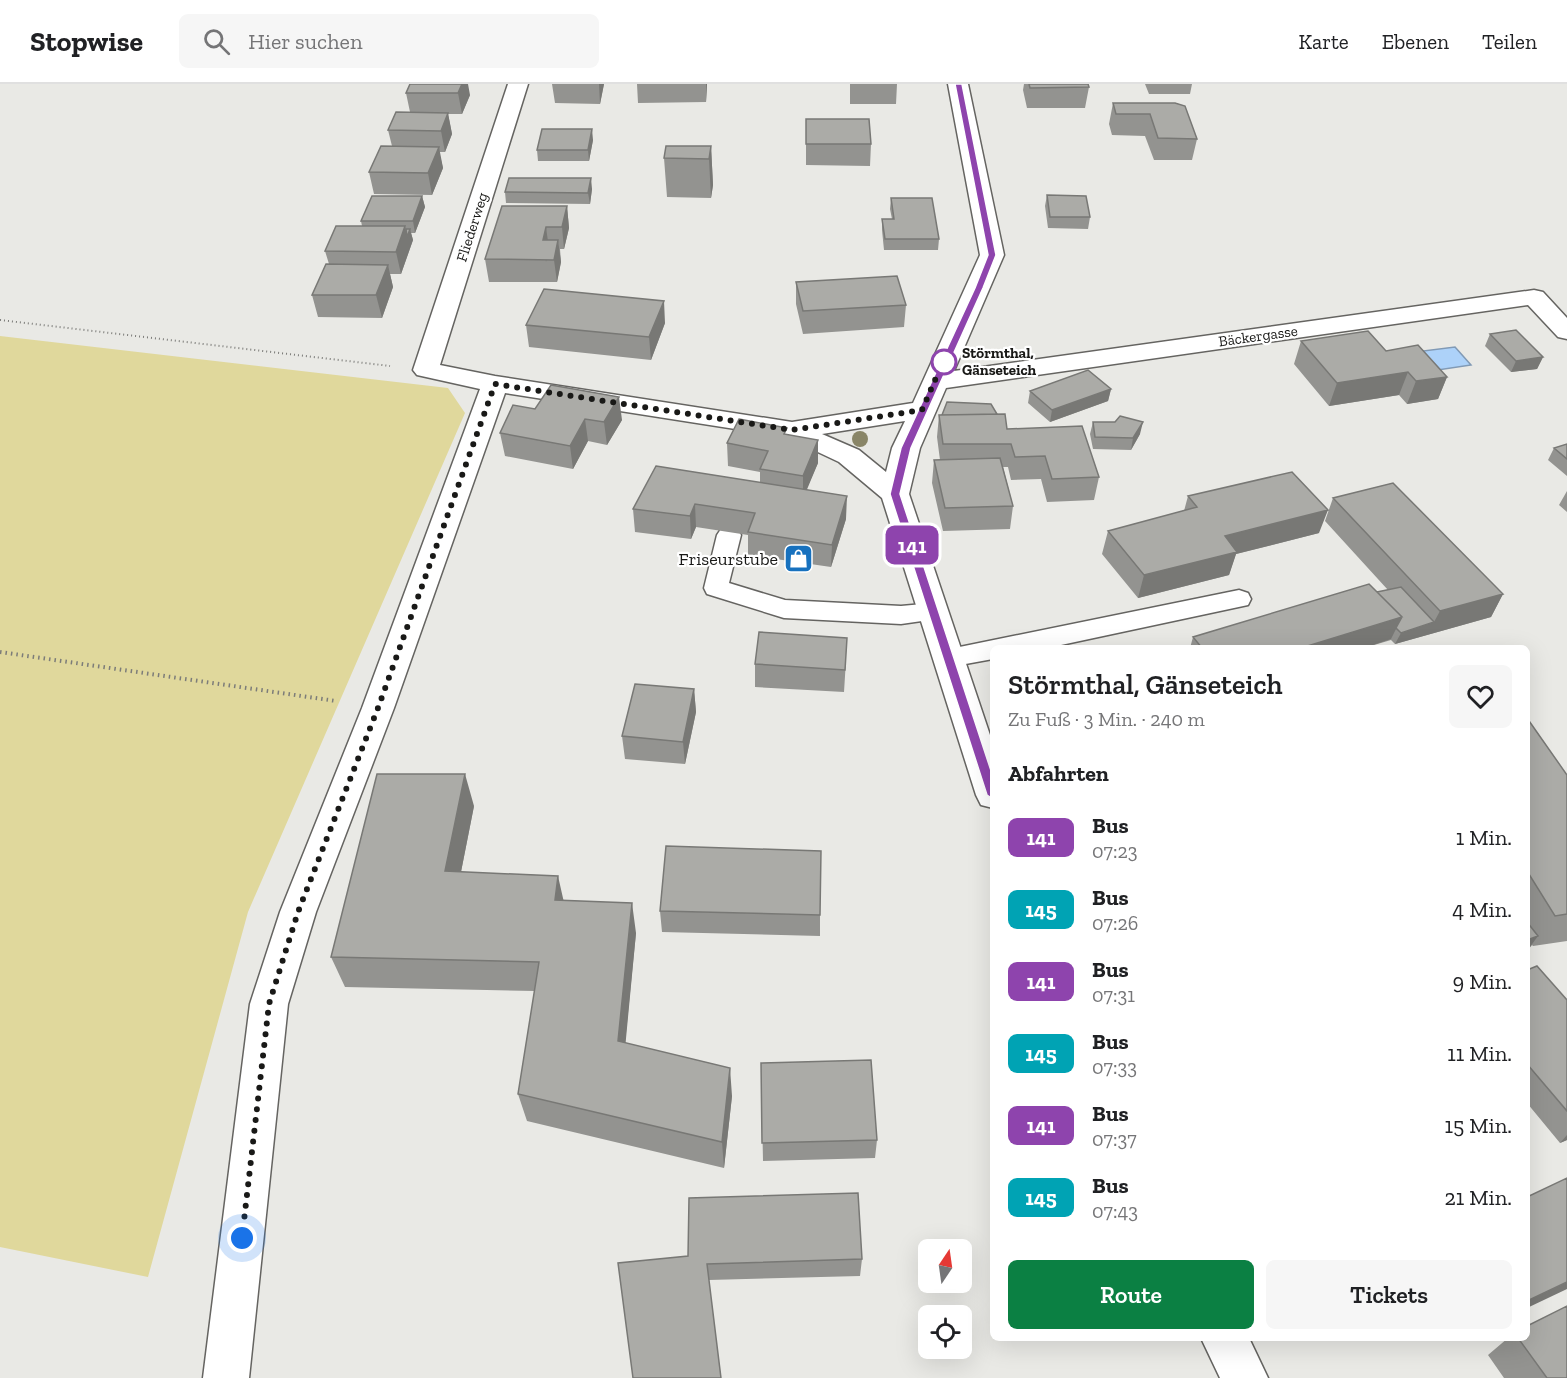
<!DOCTYPE html>
<html lang="de">
<meta charset="utf-8">
<style>
:root{--surface:#fff;--page:#f6f6f6;--text:#202124;--muted:#757577;--line:#e0e0e0;--accent:#0b8043}
body{margin:0;font-family:"Zilla Slab",serif;background:var(--page);color:var(--text);height:100vh;display:flex;flex-direction:column;font-size:22px;white-space:nowrap}
*{box-sizing:border-box;margin:0}
p{font-size:20px;color:var(--muted)}
.icon{flex:none;width:33px;height:33px;fill:none;stroke:currentColor;stroke-width:2;stroke-linecap:round;stroke-linejoin:round}
.map{position:relative;flex:1;overflow:hidden}
.side{position:absolute;left:990px;top:561px;width:540px;height:696px;display:flex;flex-direction:column;background:var(--surface);border-radius:9px;box-shadow:0 6px 24px #0002}
.side>*{flex:none}
.badge{padding:0 12px;border-radius:9px;font-size:21px;line-height:39px}
.needle{width:39px;rotate:13deg}
.controls{position:absolute;left:918px;top:1155px;display:grid;gap:12px}
.controls a{display:grid;place-items:center;width:54px;height:54px;border-radius:9px;background:var(--surface);box-shadow:0 6px 24px #0002;font-size:30px}
.you{position:absolute;width:30px;height:30px;margin:-15px;border:4px solid #fff;border-radius:50%;background:#1a73e8;box-shadow:0 0 0 9px #1a73e833}
.map>.badge{position:absolute;translate:-50% -50%;box-shadow:0 0 0 3px #fff}
h2{padding:0 18px;font-size:22px;line-height:54px}
.round{display:grid;place-items:center;flex:none;width:63px;height:63px;border-radius:9px;background:var(--page)}
.head{display:flex;align-items:center;justify-content:space-between;height:102px;padding:0 18px}
h1{font-size:28px;font-weight:600;line-height:45px}
.button{display:flex;gap:12px;margin-top:auto;padding:12px 18px}
.button a{flex:1;height:69px;border-radius:9px;background:var(--accent);color:#fff;font-size:24px;font-weight:600;line-height:69px;text-align:center}
.button a+a{background:var(--page);color:var(--text)}
ul{padding:0;list-style:none}
li{display:flex;align-items:center;gap:18px;height:72px;padding:0 18px}
li div{flex:1}
li b{display:block;font-size:22px}
li em{font-style:normal}
li .badge{min-width:66px;font-weight:700;text-align:center}
header{display:flex;align-items:center;gap:36px;box-sizing:border-box;height:84px;padding:0 30px;background:var(--surface);border-bottom:2px solid var(--line)}
header strong{font-size:28px}
nav{display:flex;gap:33px;margin-inline-start:auto;font-size:21px}
.search{width:420px;height:54px;background:var(--page);display:flex;align-items:center;gap:15px;box-sizing:border-box;padding:0 21px;border-radius:9px;color:var(--muted);font-size:22px}
.map>svg:first-child{display:block}
</style>
<header>
<strong>Stopwise</strong>
<div class="search"><svg class="icon" aria-label="search" viewBox="0 0 24 24"><circle cx="10" cy="10" r="6"/><path d="M15 15l6 6"/></svg>Hier suchen</div>
<nav><a>Karte</a><a>Ebenen</a><a>Teilen</a></nav>
</header>
<div class="map">
<svg width="1567" height="1294" viewBox="0 0 1567 1294">
<rect width="100%" height="100%" fill="#e9e9e5"/>
<path fill="#e0d89c" d="M0 252 448 304 465 329 248 828 148 1193 0 1163Z"/>
<path fill="#add2f9" stroke="#819ab5" stroke-width="1.5" d="M1455 263 1471 281 1431 287 1415 268Z"/>
<g fill="none" stroke-linecap="round" stroke-linejoin="round">
<defs>
<path id="service" d="M729 443 737 445 741 451 729 499 785 516 901 522 934 519 943 522 947 528 943 534 901 540 784 534 707 510 704 504 717 451 721 445Z
M1239 506 1248 509 1251 515 1248 521 1047 564H993V575L949 583 940 581 936 574 940 567Z"/>
<path id="minor" d="M508 0H528L440 281 495 292 792 338 913 319 980 171 948 0H968L1004 171 954 287 1534 206 1543 208 1567 234V255L1558 253 1528 221 946 304 920 364 909 410 993 660V724L981 721 976 711 882 414 839 378 786 353 505 309 394 624 316 828 288 920 249 1294H203L250 920 280 828 362 624 480 305 417 291 413 286ZM905 337 892 364 886 388 859 366 822 350Z
M1201 1254H1249L1268 1294H1220Z"/>
</defs>
<use href="#service" stroke="#656461" stroke-width="3"/>
<use href="#minor" stroke="#656461" stroke-width="3"/>
<path stroke="#7c7c79" stroke-width="2" stroke-dasharray="1 3" stroke-linecap="butt" d="M0 236 390 282"/>
<path stroke="#7c7c79" stroke-width="4" stroke-dasharray="1.5 4" stroke-linecap="butt" d="M0 568 336 617"/>
<use href="#service" fill="#fff" fill-rule="evenodd"/>
<use href="#minor" fill="#fff" fill-rule="evenodd"/>
</g>
<circle fill="#898567" cx="860" cy="355" r="8"/>
<path fill="#939390" d="M410 0 470 11 462 30H448L452 50 445 68H439L443 84 432 111 374 110 369 88 392 62 388 46 410 28 406 9Z
M552 0H604L600 20 555 19Z
M637 0H707L706 18 638 19Z
M850 0H897L896 20H850Z
M1024 0H1088L1089 3 1085 24H1027L1023 6Z
M1145 0H1192L1190 10H1149Z
M1113 19 1185 22 1197 55 1192 76H1154L1145 52 1112 51 1109 40Z
M806 35 871 60 870 82 806 81Z
M593 56 589 77H538L537 66Z
M711 62 713 101 711 114 667 113 664 74Z
M592 105 590 120 506 119 505 108Z
M1047 111 1090 133 1088 145 1048 144 1045 122Z
M422 112 425 123 415 149H411L413 156 401 190H390L393 203 382 234 318 233 312 211 329 180 325 167 362 142 361 137Z
M891 114 939 155 938 166H884L882 146V135H892L890 125Z
M567 122 569 144 564 165H560L561 178 557 198H489L485 175Z
M796 198 906 221 904 243 803 250 796 220Z
M665 239 651 276 529 263 526 241Z
M1490 250 1543 273 1537 285 1511 288 1485 262Z
M1301 257 1386 267 1447 293 1438 315 1407 320 1399 311 1329 322 1294 280Z
M1111 305 1108 317 1050 338 1028 319 1030 307Z
M535 325 622 336 607 361 588 357 573 385 505 372 500 349Z
M997 330 1007 345 1099 393 1094 416 1047 418 1041 395 1011 396 1008 383H1003L1013 422 1010 445 943 447 932 399 934 376H940L937 353 939 331Z
M1093 338H1115L1140 350 1131 366 1093 365 1090 350Z
M787 351 818 356V379L806 406 846 435 831 483 748 471V451L696 443 691 455 635 448 633 425 760 398V388L728 382 727 359Z
M1567 360V392L1548 376 1554 364Z
M1567 407V428L1559 421Z
M1188 412 1319 449 1236 470 1229 491 1138 514 1102 470 1108 447 1184 427Z
M1333 414 1503 510 1491 533 1395 560 1391 556 1364 564H1190L1193 553 1388 506 1325 437Z
M846 576 844 608 755 603V580Z
M694 605 696 628 685 680 625 675 622 652Z
M1527 634 1567 691V857L1533 862 1532 861 1527 867Z
M474 722 461 788 564 816 636 849 625 959 732 1012 724 1084 527 1037 518 1010 535 907 345 903 331 873Z
M660 827 820 831V852L662 848Z
M1527 886 1567 916V1056L1560 1059 1527 1019Z
M761 979 877 1056 875 1074 763 1077Z
M862 1175 860 1192 709 1196 618 1179Z
M1508 1254H1527L1567 1294H1504L1488 1271Z"/>
<path fill="#787875" d="M462 0H468L470 11 462 30 458 9Z
M599 0H604L600 20Z
M706 0H707L706 18Z
M448 29 452 50 445 68 441 47Z
M592 45 593 56 589 77 588 66Z
M711 62 713 101 711 114 709 75Z
M439 63 443 84 432 111 428 89Z
M591 94 592 105 590 120 588 109Z
M422 112 425 123 415 149 413 137Z
M567 122 569 144 564 165 562 143Z
M405 142 407 153 410 145 413 156 401 190 396 168Z
M546 143 549 165 546 178 543 156Z
M558 156 561 178 557 198 554 176Z
M388 181 393 203 382 234 376 211Z
M664 217 665 239 651 276 649 253Z
M1543 273 1537 285 1511 288 1516 277Z
M1408 288 1399 311 1329 322 1337 299Z
M1447 293 1438 315 1407 320 1416 297Z
M1111 305 1108 317 1050 338 1052 326Z
M619 313 622 336 607 361 604 338Z
M585 335 588 357 573 385 570 362Z
M1143 338 1140 350 1131 366 1133 354Z
M818 356V379L803 415V392Z
M847 412 846 435 831 483 832 461Z
M695 420 696 443 691 455 690 432Z
M1328 426 1319 449 1236 470 1229 491 1138 514 1144 491 1225 452Z
M1503 510 1491 533 1395 560 1401 549 1434 538 1440 527Z
M1402 533 1391 555 1364 564H1301Z
M694 605 696 628 685 680 683 658Z
M465 690 474 722 455 818 445 787Z
M558 792 565 823 555 816Z
M632 819 636 849 623 986 618 957Z
M1538 852 1527 867V856Z
M730 984 732 1012 724 1084 722 1058Z
M1567 1051V1056L1560 1059Z
M1567 1198V1205L1527 1224V1217Z"/>
<path fill="#ababa7" stroke="#787875" stroke-width="1.5" d="M410 0H462L458 9H406Z
M1029 0H1088L1089 3 1030 4Z
M1113 19H1175L1185 22 1197 55 1158 54 1150 30H1116Z
M396 28 448 29 441 47 388 46Z
M806 35H869L871 60H806Z
M542 45H592L588 66H537Z
M381 62 439 63 428 89 369 88Z
M666 62H711L709 75 664 74Z
M509 94H591L588 109 505 108Z
M1047 111 1086 112 1090 133H1050Z
M372 112H422L413 137H361Z
M891 114H932L939 155H885L882 135H894Z
M502 122H567L562 143H546L543 156H558L554 176 485 175Z
M336 142H405L396 168 325 167Z
M406 145H410L407 153Z
M326 180 388 181 376 211H312Z
M897 192 906 221 803 227 796 198Z
M544 205 664 217 649 253 526 241Z
M1516 246 1543 273 1516 277 1490 250Z
M1368 247 1386 267 1418 261 1447 293 1416 297 1408 288 1337 299 1301 257Z
M1088 286 1111 305 1052 326 1030 307Z
M551 301 619 313 604 338 585 335 570 362 500 349 513 321 535 325Z
M947 318 991 320 997 330 942 331Z
M1005 330 1007 345 1082 342 1099 393 1052 395 1045 372 1015 373 1011 360H943L939 331Z
M1120 332 1143 338 1133 354 1095 353 1093 338H1115Z
M739 335 787 344 784 350 818 356 803 392 760 385 768 367 727 359Z
M1567 360V375L1554 364Z
M1000 374 1013 422 945 424 934 376Z
M656 382 847 412 832 461 748 448 755 429 695 420 690 432 633 425Z
M1292 388 1328 426 1225 452 1237 468 1144 491 1108 447 1197 423 1188 412Z
M1393 399 1503 510 1440 527 1333 414Z
M1369 500 1402 533 1301 564H1202L1193 553Z
M1401 503 1434 538 1401 549 1396 544 1402 533 1377 508Z
M759 548 847 554 845 586 755 580Z
M635 600 694 605 683 658 622 652Z
M1527 634 1567 691V830L1555 832 1527 787Z
M377 690H465L445 787 558 792 555 816 632 819 618 957 730 984 722 1058 518 1010 539 878 331 873Z
M666 762 821 767 820 831 660 827Z
M1527 838 1538 852 1527 856Z
M1537 882 1567 916V1027L1527 980V886Z
M871 976 877 1056 762 1059 761 979Z
M1567 1094V1198L1527 1217V1113Z
M858 1109 862 1175 707 1180 721 1294H633L618 1179 688 1172 689 1114Z
M1567 1222V1294H1547L1518 1254H1527V1242Z"/>
<path fill="#8e44ad" stroke="#fff" stroke-width="1.5" d="M955 0H962L996 171 983 204 911 364 900 410 999 711 993 715 987 711 890 410 901 364 975 204 988 171Z"/>
<g fill="none" stroke-linecap="round" stroke-linejoin="round">
<path stroke="#191917" stroke-width="6" stroke-dasharray="0 10.8" d="M242 1154 269 920 298 828 378 624 495 300 792 346 922 326 945 273 944 278"/>
</g>
<defs>
<symbol id="shop-square" viewBox="-11 -11 22 22"><rect x="-9" y="-9" width="18" height="18" rx="4" fill="#1771be" stroke="#fff"/><path d="M-5-2.5h2.3a2.7 3.5 0 0 1 5.4 0H5L5.5 6h-11ZM-1.5-2.5h3a1.5 2.3 0 0 0-3 0Z" fill="#fff"/></symbol>
</defs>
<g fill-rule="evenodd">
<use href="#shop-square" x="782" y="458" width="33" height="33"/>
</g>
<circle fill="#fff" stroke="#8e44ad" stroke-width="3" cx="944" cy="278" r="12"/>
<g text-anchor="middle" stroke-width="4.5" stroke-linejoin="round" paint-order="stroke">
<g font-size="15" fill="#191917" stroke="#fff">
<text transform="translate(472 143) rotate(-72)" y="5">Fliederweg</text>
<text transform="translate(1258 252) rotate(-8)" y="5">Bäckergasse</text>
</g>
<g font-size="15" font-weight="bold" fill="#191917" stroke="#fff" text-anchor="start">
<text x="962" y="274">Störmthal,<tspan x="962" dy="17">Gänseteich</tspan></text>
</g>
<g font-size="18" fill="#191917" stroke="#fff" text-anchor="end">
<text x="778" y="481">Friseurstube</text>
</g>
</g>
</svg>
<div class="controls">
<a><svg class="needle" viewBox="-14 -14 28 28"><path d="M0-13l5 13h-10z" fill="#e53935"/><path d="M0 13l5-13h-10z" fill="#757577"/></svg></a>
<a><svg class="icon" aria-label="locate" viewBox="0 0 24 24"><circle cx="12" cy="12" r="6"/><path d="M12 2v4M12 18v4M2 12h4M18 12h4"/></svg></a>
</div>
<div class="you" style="left:242px;top:1154px"></div>
<b class="badge" style="left:912px;top:461px;background:#8e44ad;color:#fff">141</b>
<section class="side">
<div class="head"><div><h1>Störmthal, Gänseteich</h1><p>Zu Fuß · 3 Min. · 240 m</p></div><a class="round"><svg class="icon" aria-label="heart" viewBox="0 0 24 24"><path d="M12 20l-8-8c-3-5 5-10 8-4 3-6 11-1 8 4z"/></svg></a></div>
<h2>Abfahrten</h2>
<ul>
<li><span class="badge" style="background:#8e44ad;color:#fff">141</span><div><b>Bus</b><p>07:23</p></div><em>1 Min.</em></li>
<li><span class="badge" style="background:#00a3b4;color:#fff">145</span><div><b>Bus</b><p>07:26</p></div><em>4 Min.</em></li>
<li><span class="badge" style="background:#8e44ad;color:#fff">141</span><div><b>Bus</b><p>07:31</p></div><em>9 Min.</em></li>
<li><span class="badge" style="background:#00a3b4;color:#fff">145</span><div><b>Bus</b><p>07:33</p></div><em>11 Min.</em></li>
<li><span class="badge" style="background:#8e44ad;color:#fff">141</span><div><b>Bus</b><p>07:37</p></div><em>15 Min.</em></li>
<li><span class="badge" style="background:#00a3b4;color:#fff">145</span><div><b>Bus</b><p>07:43</p></div><em>21 Min.</em></li>
</ul>
<div class="button"><a>Route</a><a>Tickets</a></div>
</section>
</div>
